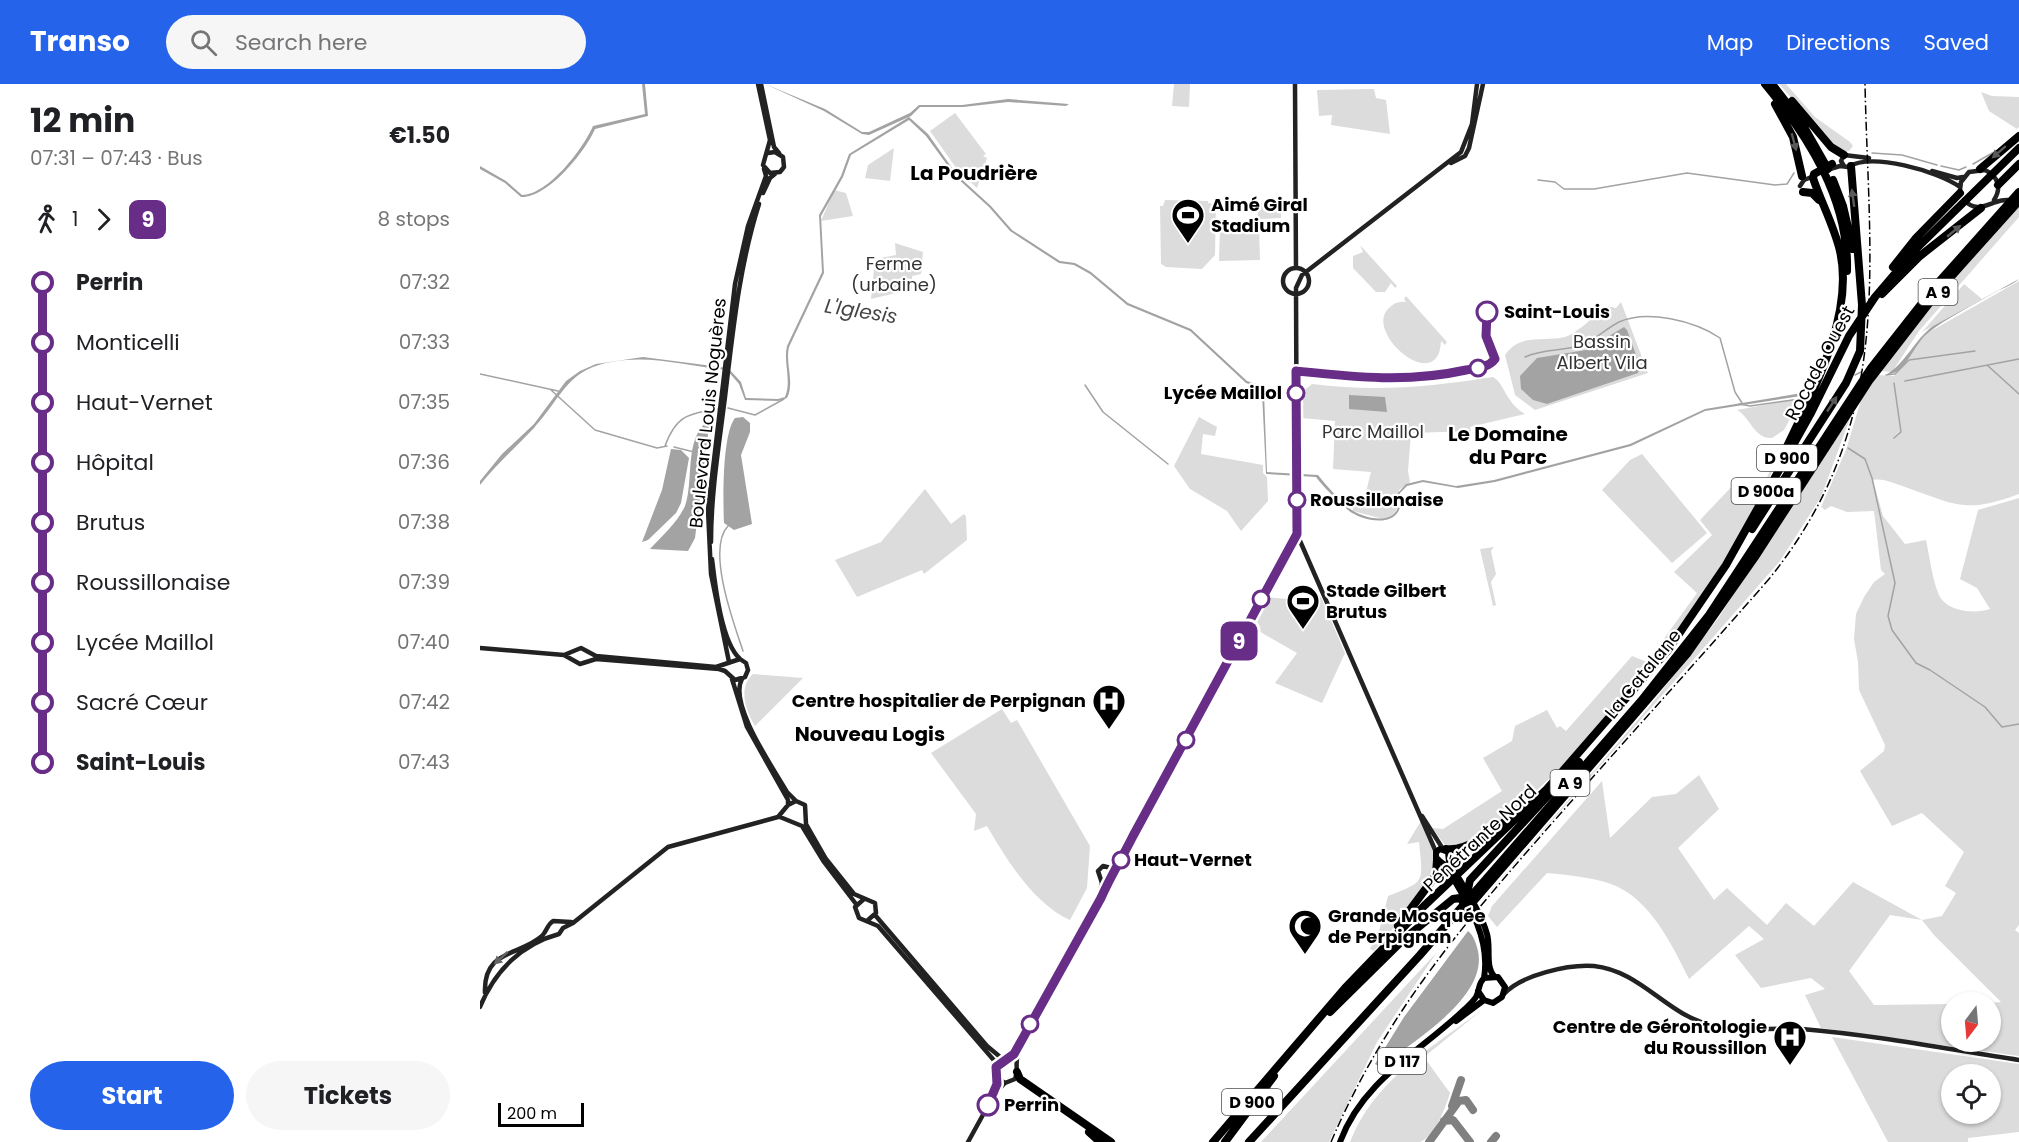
<!DOCTYPE html>
<meta charset="utf-8">
<style>
:root{--surface:#fff;--page:#f6f6f6;--text:#202124;--muted:#757577;--accent:#2563eb}
body{margin:0;font-family:Poppins,sans-serif;background:var(--page);color:var(--text);height:100vh;display:flex;flex-direction:column;font-size:22px;white-space:nowrap}
*{box-sizing:border-box;margin:0}
p{font-size:20px;color:var(--muted)}
.icon{flex:none;width:33px;height:33px;fill:none;stroke:currentColor;stroke-width:2;stroke-linecap:round;stroke-linejoin:round}
.map{position:relative;flex:1;overflow:hidden}
.drawer{display:flex;flex-direction:column;background:var(--surface);width:480px}
.drawer>*{flex:none}
.badge{padding:0 12px;border-radius:9px;font-size:21px;line-height:39px}
.needle{width:39px;rotate:196deg}
.fabs{position:absolute;left:1461px;top:908px;display:grid;gap:12px}
.fabs a{display:grid;place-items:center;width:60px;height:60px;border-radius:50%;background:var(--surface);box-shadow:0 2px 4px #0004;font-size:30px}
.scale{position:absolute;left:18px;bottom:15px;width:86px;box-sizing:border-box;padding-left:6px;border:3px solid #000;border-top:0;font-size:16px;line-height:21px;white-space:nowrap;color:#000;-webkit-text-stroke:4px #fff;paint-order:stroke}
.map>.badge{position:absolute;translate:-50% -50%;box-shadow:0 0 0 3px #fff}
.legs{display:flex;align-items:center;gap:9px;height:66px;padding:0 30px;font-size:20px}
.legs p{margin-inline-start:auto}
.head{display:flex;align-items:center;justify-content:space-between;height:102px;padding:0 30px}
h1{font-size:33px;font-weight:700;line-height:45px}
.action{display:flex;gap:12px;margin-top:auto;padding:12px 30px}
.action a{flex:1;height:69px;border-radius:36px;background:var(--accent);color:#fff;font-size:24px;font-weight:700;line-height:69px;text-align:center}
.action a+a{background:var(--page);color:var(--text)}
ul{padding:0 30px;list-style:none}
li{display:flex;align-items:center;gap:21px;height:60px;font-size:22px}
li i{display:grid;place-items:center;width:9px;height:100%;margin:0 8px;background:currentColor}
li i::after{content:'';width:15px;height:15px;margin:-8px;border:4px solid;border-radius:50%;background:var(--surface)}
li p{margin-inline-start:auto}
li:first-child i{background:linear-gradient(#0000 50%,currentColor 0)}
li:last-child i{background:linear-gradient(currentColor 50%,#0000 0)}
header{display:flex;align-items:center;gap:36px;box-sizing:border-box;height:84px;padding:0 30px;background:var(--accent);color:#fff}
header strong{font-size:28px}
nav{display:flex;gap:33px;margin-inline-start:auto;font-size:21px}
.search{width:420px;height:54px;background:var(--page);display:flex;align-items:center;gap:15px;box-sizing:border-box;padding:0 21px;border-radius:33px;color:var(--muted);font-size:22px}
main{display:flex;flex:1;min-height:0}
.map>svg:first-child{display:block}
</style>
<header>
<strong>Transo</strong>
<div class="search"><svg class="icon" aria-label="search" viewBox="0 0 24 24"><circle cx="10" cy="10" r="6"/><path d="M15 15l6 6"/></svg>Search here</div>
<nav><a>Map</a><a>Directions</a><a>Saved</a></nav>
</header>
<main>
<section class="drawer">
<div class="head"><div><h1>12 min</h1><p>07:31 – 07:43 · Bus</p></div><b>€1.50</b></div>
<div class="legs"><svg class="icon" aria-label="walk" viewBox="0 0 24 24"><circle cx="13" cy="4" r="2"/><path d="M13 8l-2 6 4 7M11 14l-3 7M7 12l3-4h3l4 4"/></svg>1<svg class="icon" aria-label="forward" viewBox="0 0 24 24"><path d="M9 5l7 7-7 7"/></svg><b class="badge" style="background:#672d87;color:#fff">9</b><p>8 stops</p></div>
<ul>
<li><i style="color:#672d87"></i><b>Perrin</b><p>07:32</p></li>
<li><i style="color:#672d87"></i><span>Monticelli</span><p>07:33</p></li>
<li><i style="color:#672d87"></i><span>Haut-Vernet</span><p>07:35</p></li>
<li><i style="color:#672d87"></i><span>Hôpital</span><p>07:36</p></li>
<li><i style="color:#672d87"></i><span>Brutus</span><p>07:38</p></li>
<li><i style="color:#672d87"></i><span>Roussillonaise</span><p>07:39</p></li>
<li><i style="color:#672d87"></i><span>Lycée Maillol</span><p>07:40</p></li>
<li><i style="color:#672d87"></i><span>Sacré Cœur</span><p>07:42</p></li>
<li><i style="color:#672d87"></i><b>Saint-Louis</b><p>07:43</p></li>
</ul>
<div class="action"><a>Start</a><a>Tickets</a></div>
</section>
<div class="map">
<svg width="1539" height="1058" viewBox="0 0 1539 1058">
<rect width="100%" height="100%" fill="#fff"/>
<path fill="#dcdcdc" fill-rule="evenodd" d="M694 0H710L709 23 692 22Z
M1299 0H1306L1335 33 1370 58 1373 62 1369 67 1365 68 1353 61Z
M894 5 896 14 906 16 910 50 851 41 852 31 839 32 837 6Z
M1501 8 1512 12 1539 13V43L1537 45 1509 27Z
M475 29 506 70 503 72 507 74 497 104 479 88 450 47Z
M414 64 410 97 385 94 388 81Z
M354 106 366 109 373 132 341 137Z
M685 116 728 117V119L736 120 735 171 722 185 686 183 681 180 680 122H683Z
M801 118V134L778 135 777 119Z
M1539 123V133L1439 247 1412 288 1401 287 1464 207Z
M779 143 780 176 739 177 740 144Z
M415 159 443 168 441 190 432 192V205L391 215 395 175 416 171Z
M880 161 917 202 915 204 911 199 905 208H896L873 184V172L883 168Z
M1539 197V410C1485 430 1477 421 1425 403 1415 400 1404 394 1393 396L1403 432 1425 460 1446 456C1450 474 1452 495 1459 511 1467 528 1495 530 1510 525L1497 504 1480 495 1498 426 1539 414V841L1535 846 1539 849V972L1341 944 1325 911 1345 905 1331 894 1281 904 1255 871 1284 855 1269 842 1209 895C1192 861 1170 814 1131 800 1110 793 1088 791 1067 789L1017 843 1008 832 1012 822 1122 697 1130 754 1172 713 1196 710 1219 691 1239 725 1198 764 1234 816 1247 804 1287 841 1306 819 1334 842 1373 798 1442 836 1462 832 1476 809 1465 802 1484 768 1442 729 1412 742 1380 687 1404 667 1405 661 1379 606 1378 578 1374 555 1376 530 1384 513 1394 498 1405 490 1401 486 1394 427 1367 428 1351 422 1345 426 1341 423 1366 366 1381 316 1398 291 1414 292 1444 251ZM1410 831 1442 836 1454 851 1521 918 1511 919 1510 957H1472L1471 920 1394 921 1369 887Z
M1484 200 1502 215 1442 248Z
M926 212 967 258 965 261 961 257C959 313 882 248 909 224 914 219 919 217 926 218L924 215Z
M1141 218 1168 289 1055 326 1035 311 1025 271C1039 249 1064 258 1085 253 1098 249 1115 231 1126 222L1136 224Z
M1013 293C1025 300 1025 318 1045 330L990 343 991 347 931 349 928 387 930 398 919 406C919 421 919 427 907 436L873 427 874 411 885 412 891 388 853 385 855 337 821 334 822 308 832 300C896 308 950 303 1013 293Z
M1321 314 1304 346 1292 354C1274 355 1271 334 1257 326Z
M1372 329 1341 413 1300 477 998 821 1169 623 1237 536Z
M719 333 737 343 735 352 723 350 721 370 783 381V389L787 393 788 417 761 447 747 427 710 405 694 382Z
M1300 366 1302 367C1279 415 1255 462 1227 507 1196 556 1022 773 965 761L952 744 963 745 1022 707 1003 674 1032 657 1035 642 1067 626 1077 644 1080 642 1086 647 1152 572 1167 578 1217 509 1194 488 1232 451 1220 436 1256 398 1278 412Z
M1162 370 1227 449 1192 479 1122 406 1150 376Z
M445 405 471 440 484 430 486 433 487 456 444 490 442 486 377 513 355 476 401 458Z
M1014 463 1011 467 1016 490 1011 498 1016 521 1013 522 1000 465Z
M831 509 841 513 865 569 842 619 795 599 817 569 770 542 785 513 808 515Z
M273 590 323 594 275 642C265 625 258 604 273 590Z
M522 625 531 639 537 636 610 762 607 804 590 836C554 820 526 775 507 742L494 747 496 730 451 669Z
M941 737 953 765 956 785 926 829 894 867 890 865 900 844 908 812C946 797 943 799 939 758L927 760Z
M957 868 897 958 849 1058H781Z
M1002 926 944 973 970 1009C965 1025 955 1052 940 1058H870C894 996 951 964 1002 926Z
M1352 953 1539 980V1048L1488 1054V1058H1408ZM1472 990H1510V1029H1472Z"/>
<path fill="#a3a3a3" d="M162 0H165L168 32 115 45C105 68 68 114 41 113L25 99 0 85V82L26 97 42 111C68 111 103 65 113 42L165 30Z
M285 0 345 25 382 48H389L430 29 439 21H482L528 15 589 20 586 22 528 18 483 23H440L431 32 389 51 382 50 344 27Z
M429 33 448 50 477 91 511 122 532 146 580 177 595 179 611 188 648 219 711 245 767 297 779 301 784 309 787 388 838 391C847 403 858 414 869 424 881 434 913 442 918 423 919 418 917 413 918 409L926 400 943 396 976 402 1014 396 1150 360 1225 325 1322 309 1321 312 1225 327 1151 362 1015 398 978 404 943 398 927 402 920 409C920 414 921 419 920 423 915 444 881 437 868 426 857 416 845 405 836 393L786 390 782 309 778 303 766 299 710 247 647 221 610 190 594 181 579 179 530 147 509 123 476 93 446 52 429 36 371 71 363 93 341 132 344 189 309 263C305 280 315 298 307 314L298 317 265 316 259 300 247 286C214 283 179 273 146 276 88 281 87 307 54 344 36 363 17 380 0 401V397L22 370 54 340 86 297 100 287 116 280 163 273 248 284 261 298 266 314 298 315 305 313C312 296 303 279 307 262L342 188 339 131 361 92 369 70Z
M1539 195C1531 202 1522 204 1512 210 1493 221 1465 235 1448 249 1434 259 1425 292 1407 290 1425 280 1435 255 1453 242Z
M1144 243 1147 246 1160 282 1158 289 1067 320 1053 316 1041 305 1040 292 1057 274 1106 266Z
M869 311 905 313 907 328 869 325Z
M263 333 270 339V348L261 371 272 440 254 446 244 439C243 418 242 350 255 334Z
M227 338 229 342 215 454 208 467 170 465C182 452 198 438 205 422 214 398 204 355 227 338Z
M191 365 201 366 209 374 201 419 196 429 168 456 162 458 182 406Z
M988 847C994 852 996 859 998 867 1008 914 932 958 900 983L895 980 924 933Z"/>
<g fill="none" stroke-linecap="round" stroke-linejoin="round">
<path stroke="#a3a3a3" stroke-width="1.5" d="M1392 69 1422 71 1457 81
M1493 80 1514 68
M1461 82 1479 86 1486 83
M1058 96 1075 98 1084 105H1114L1207 89 1295 101 1307 100 1314 89
M1045 273C1064 264 1084 268 1104 260 1116 255 1127 244 1139 238 1167 225 1215 237 1240 254L1255 308 1262 319
M1507 281 1539 310
M0 290 78 307
M1375 291 1381 288
M1406 291 1415 290 1429 276 1495 267
M1425 297 1539 275
M605 301 623 328 688 380
M71 306 115 346 177 364 187 362
M1259 320 1270 322 1320 315
M248 324 275 331 304 315
M1414 354 1421 348 1414 299
M185 362C196 332 207 330 237 325
M194 363 214 368
M1368 364 1385 375 1392 394 1415 499 1408 532 1412 546 1436 579 1450 586 1505 623 1522 643 1539 640
M248 442C226 465 254 540 263 567"/>
<path stroke="#808080" stroke-width="8" d="M972 1022 981 996
M964 1037 973 1036 990 1058
M949 1058 979 1017 986 1016 993 1026
M1011 1058 1016 1052"/>
<path stroke="#222" stroke-width="4.5" d="M278 0 290 56 283 81 290 89 300 88 304 83 303 73 295 68 288 69
M281 0 294 63 299 69
M815 0 816 184
M971 79 985 72 989 64 1003 0
M1364 82 1361 77 1364 71 1389 74
M1350 85 1360 82 1368 83C1392 68 1457 87 1480 103
M1452 87 1477 94 1483 93
M1320 102 1324 96 1334 92
M1480 106 1481 98 1489 88 1505 86C1518 92 1522 104 1514 116
M283 109 290 94 296 89
M1484 116C1501 134 1513 111 1534 117
M803 197a13 13 0 1 1 26 0a13 13 0 1 1-26 0Z
M231 458C231 409 239 361 245 313 253 247 259 183 279 120
M232 475C235 500 241 558 260 575
M0 564 84 571 100 580 116 575 239 585 245 587 255 596 265 593 268 586 266 579 260 575 236 583 116 572 101 564 84 571
M249 578 231 490 228 426 255 200 268 142 286 92 284 85
M252 595 267 643 308 716V721
M262 595C248 620 294 685 307 708L316 717
M942 732 963 765
M300 733 322 742 344 778 376 820
M956 768 817 450 816 204 822 191 981 68 992 40 997 0
M631 784 635 782 644 768 817 450
M384 815 375 823 379 834 398 842 518 981
M618 815 622 799 618 787 623 782 631 784
M395 831 507 962 525 977
M5 909C3 865 40 872 62 852 67 847 67 841 73 837L91 838
M1024 910C1041 891 1089 880 1114 882 1161 887 1187 931 1231 941 1260 949 1291 943 1322 945 1394 951 1467 965 1539 976
M0 923C15 886 42 860 79 850L83 844 93 839 188 763 298 733 308 721 316 717 325 721 326 740 346 775 374 810 395 819 396 829 388 836
M527 977 534 970 621 814C626 802 631 792 639 781
M517 994 525 999 535 995C539 985 534 978 539 967
M516 1007 515 986 518 980
M488 1058 515 1009 525 999"/>
<path stroke="#000" stroke-width="6" d="M1004 894C1011 852 986 816 965 781L956 774V768L960 765 968 768 969 778C982 801 1000 825 1007 850 1011 863 1005 882 1014 892
M976 937 1004 916
M860 1058C883 996 940 968 985 925 989 921 995 916 997 911 1000 904 998 900 1004 894L1018 893 1025 903 1022 913 1013 919 1004 916 998 907"/>
<path stroke="#000" stroke-width="8" d="M1285 0C1329 53 1369 116 1367 187
M1292 0 1320 36 1348 85
M1312 17 1351 63 1364 71
M1295 20 1313 53 1322 92
M1500 85 1539 52
M1353 96 1363 122 1373 165
M1518 101 1539 80
M1323 108 1332 109 1339 116
M1413 183 1436 154 1480 109
M1402 210 1440 172 1501 124
M1303 371C1330 313 1375 233 1360 167 1354 142 1341 118 1333 94L1334 90 1352 80
M1272 445 1366 299 1380 267 1382 221 1371 82
M966 765C989 768 1018 744 1035 729
M992 815 988 805 990 796 1099 678
M986 826 1207 570 1275 473 1389 297 1461 204 1539 117
M918 842 956 791 957 776
M850 928 924 855 973 815 980 814 987 823
M537 988 540 995 631 1058
M609 1048 620 1058
M733 1058 865 904 944 822 1067 705 1188 566 1246 481 1331 329 1369 252 1395 213 1437 164 1539 64
M745 1058 794 992
M769 1058 940 871 1161 617 1229 531 1391 284 1457 200 1539 108"/>
<path stroke="#000" stroke-width="1.5" stroke-dasharray="9 3 1.5 3" stroke-linecap="butt" d="M851 1058C908 925 987 836 1081 729 1150 651 1220 574 1289 495 1415 339 1389 186 1385 0"/>
</g>
<defs><path id="oneway-solid" d="M-6-.8H1V-3.2L6.5 0L1 3.2V.8H-6Z" transform="scale(1.5)"/></defs>
<g fill="#595959">
<use href="#oneway-solid" transform="translate(1314 58) rotate(75)"/>
<use href="#oneway-solid" transform="translate(1519 68) rotate(139)"/>
<use href="#oneway-solid" transform="translate(1373 114) rotate(-98)"/>
<use href="#oneway-solid" transform="translate(1474 147) rotate(-40)"/>
<use href="#oneway-solid" transform="translate(1352 320) rotate(-57)"/>
</g>
<use fill="#646464" href="#oneway-solid" transform="translate(21 874) rotate(138)"/>
<g fill="none" stroke-linecap="round" stroke-linejoin="round">
<defs>
<path id="line-1" d="M508 1021 517 1000 516 983 534 970 621 814C630 793 642 774 653 752L817 450 816 287C874 293 928 299 986 286 997 284 1008 284 1015 275L1006 252 1007 228"/>
</defs>
<use href="#line-1" stroke="#fff" stroke-width="14"/>
<use href="#line-1" stroke="#672d87" stroke-width="9"/>
</g>
<defs>
<symbol id="stadium-pin" viewBox="-11 -11 22 30"><path d="M0 17L-7.5 6A9.5 9.5 0 1 1 7.5 6Z" fill="#000" stroke="#fff"/><path d="M0-5a6.5 5 0 1 0 0 10a6.5 5 0 1 0 0-10ZM-3.5-1.8h7v3.6h-7Z" fill="#fff"/></symbol>
<symbol id="hospital-pin" viewBox="-11 -11 22 30"><path d="M0 17L-7.5 6A9.5 9.5 0 1 1 7.5 6Z" fill="#000" stroke="#fff"/><path d="M-5-5h3v3.5h4V-5h3V5h-3V1.5h-4V5h-3Z" fill="#fff"/></symbol>
<symbol id="mosque-pin" viewBox="-11 -11 22 30"><path d="M0 17L-7.5 6A9.5 9.5 0 1 1 7.5 6Z" fill="#000" stroke="#fff"/><path d="M3.5-4.9A6 6 0 1 0 3.5 4.9A5 5 0 1 1 3.5-4.9Z" fill="#fff"/></symbol>
</defs>
<g fill-rule="evenodd">
<use href="#stadium-pin" x="689" y="112" width="38" height="52"/>
<use href="#stadium-pin" x="804" y="498" width="38" height="52"/>
<use href="#hospital-pin" x="610" y="598" width="38" height="52"/>
<use href="#mosque-pin" x="806" y="823" width="38" height="52"/>
<use href="#hospital-pin" x="1291" y="934" width="38" height="52"/>
</g>
<g fill="#fff" stroke="#672d87" stroke-width="3">
<circle cx="1007" cy="228" r="10"/>
<circle cx="998" cy="284" r="8"/>
<circle cx="816" cy="309" r="8"/>
<circle cx="817" cy="416" r="8"/>
<circle cx="781" cy="515" r="8"/>
<circle cx="706" cy="656" r="8"/>
<circle cx="641" cy="776" r="8"/>
<circle cx="550" cy="940" r="8"/>
<circle cx="508" cy="1021" r="10"/>
</g>
<g text-anchor="middle" stroke-width="4.5" stroke-linejoin="round" paint-order="stroke">
<g fill="#fff" stroke="#4c4c4c" stroke-width="1.5">
<rect x="1438.5" y="195" width="39" height="26" rx="4.5"/>
<rect x="1277" y="361" width="60" height="26" rx="4.5"/>
<rect x="1251.5" y="394" width="69" height="26" rx="4.5"/>
<rect x="1070.5" y="686" width="39" height="26" rx="4.5"/>
<rect x="898" y="964" width="48" height="26" rx="4.5"/>
<rect x="742" y="1005" width="60" height="26" rx="4.5"/>
</g>
<g font-size="16" font-weight="bold" fill="#000">
<text x="1458" y="214">A 9</text>
<text x="1307" y="380">D 900</text>
<text x="1286" y="413">D 900a</text>
<text x="1090" y="705">A 9</text>
<text x="922" y="983">D 117</text>
<text x="772" y="1024">D 900</text>
</g>
<g font-size="18" font-weight="bold" fill="#000" stroke="#fff" text-anchor="start">
<text x="731" y="127">Aimé Giral<tspan x="731" dy="21">Stadium</tspan></text>
<text x="846" y="513">Stade Gilbert<tspan x="846" dy="21">Brutus</tspan></text>
<text x="606" y="623" text-anchor="end">Centre hospitalier de Perpignan</text>
<text x="848" y="838">Grande Mosquée<tspan x="848" dy="21">de Perpignan</tspan></text>
<text x="1287" y="949" text-anchor="end">Centre de Gérontologie<tspan x="1287" dy="21">du Roussillon</tspan></text>
</g>
<g font-size="18" fill="#333" stroke="#fff">
<text x="414" y="186">Ferme<tspan x="414" dy="21">(urbaine)</tspan></text>
<text x="1122" y="264">Bassin<tspan x="1122" dy="21">Albert Vila</tspan></text>
<text x="893" y="354">Parc Maillol</text>
</g>
<g font-size="18" font-weight="bold" fill="#000" stroke="#fff" text-anchor="start">
<text x="1024" y="234">Saint-Louis</text>
<text x="802" y="315" text-anchor="end">Lycée Maillol</text>
<text x="830" y="422">Roussillonaise</text>
<text x="654" y="782">Haut-Vernet</text>
<text x="524" y="1027">Perrin</text>
</g>
<g font-size="18" fill="#000" stroke="#fff">
<text transform="translate(1340 279) rotate(-62)" y="6">Rocade Ouest</text>
<text transform="translate(228 329) rotate(-84)" y="6">Boulevard Louis Noguères</text>
<text transform="translate(1163 590) rotate(-51)" y="6">La Catalane</text>
<text transform="translate(1000 754) rotate(-43)" y="6">Pénétrante Nord</text>
</g>
<g font-size="20" font-weight="bold" fill="#000" stroke="#fff">
<text x="494" y="96">La Poudrière</text>
<text x="1028" y="357">Le Domaine<tspan x="1028" dy="23">du Parc</tspan></text>
<text x="390" y="657">Nouveau Logis</text>
</g>
<g font-size="20" font-style="italic" fill="#444" stroke="#fff">
<text transform="translate(381 227) rotate(9)" y="7">L'Iglesis</text>
</g>
</g>
</svg>
<div class="fabs">
<a><svg class="needle" viewBox="-14 -14 28 28"><path d="M0-13l5 13h-10z" fill="#e53935"/><path d="M0 13l5-13h-10z" fill="#757577"/></svg></a>
<a><svg class="icon" aria-label="locate" viewBox="0 0 24 24"><circle cx="12" cy="12" r="6"/><path d="M12 2v4M12 18v4M2 12h4M18 12h4"/></svg></a>
</div>
<div class="scale">200 m</div>
<b class="badge" style="left:759px;top:557px;background:#672d87;color:#fff">9</b>
</div>
</main>
